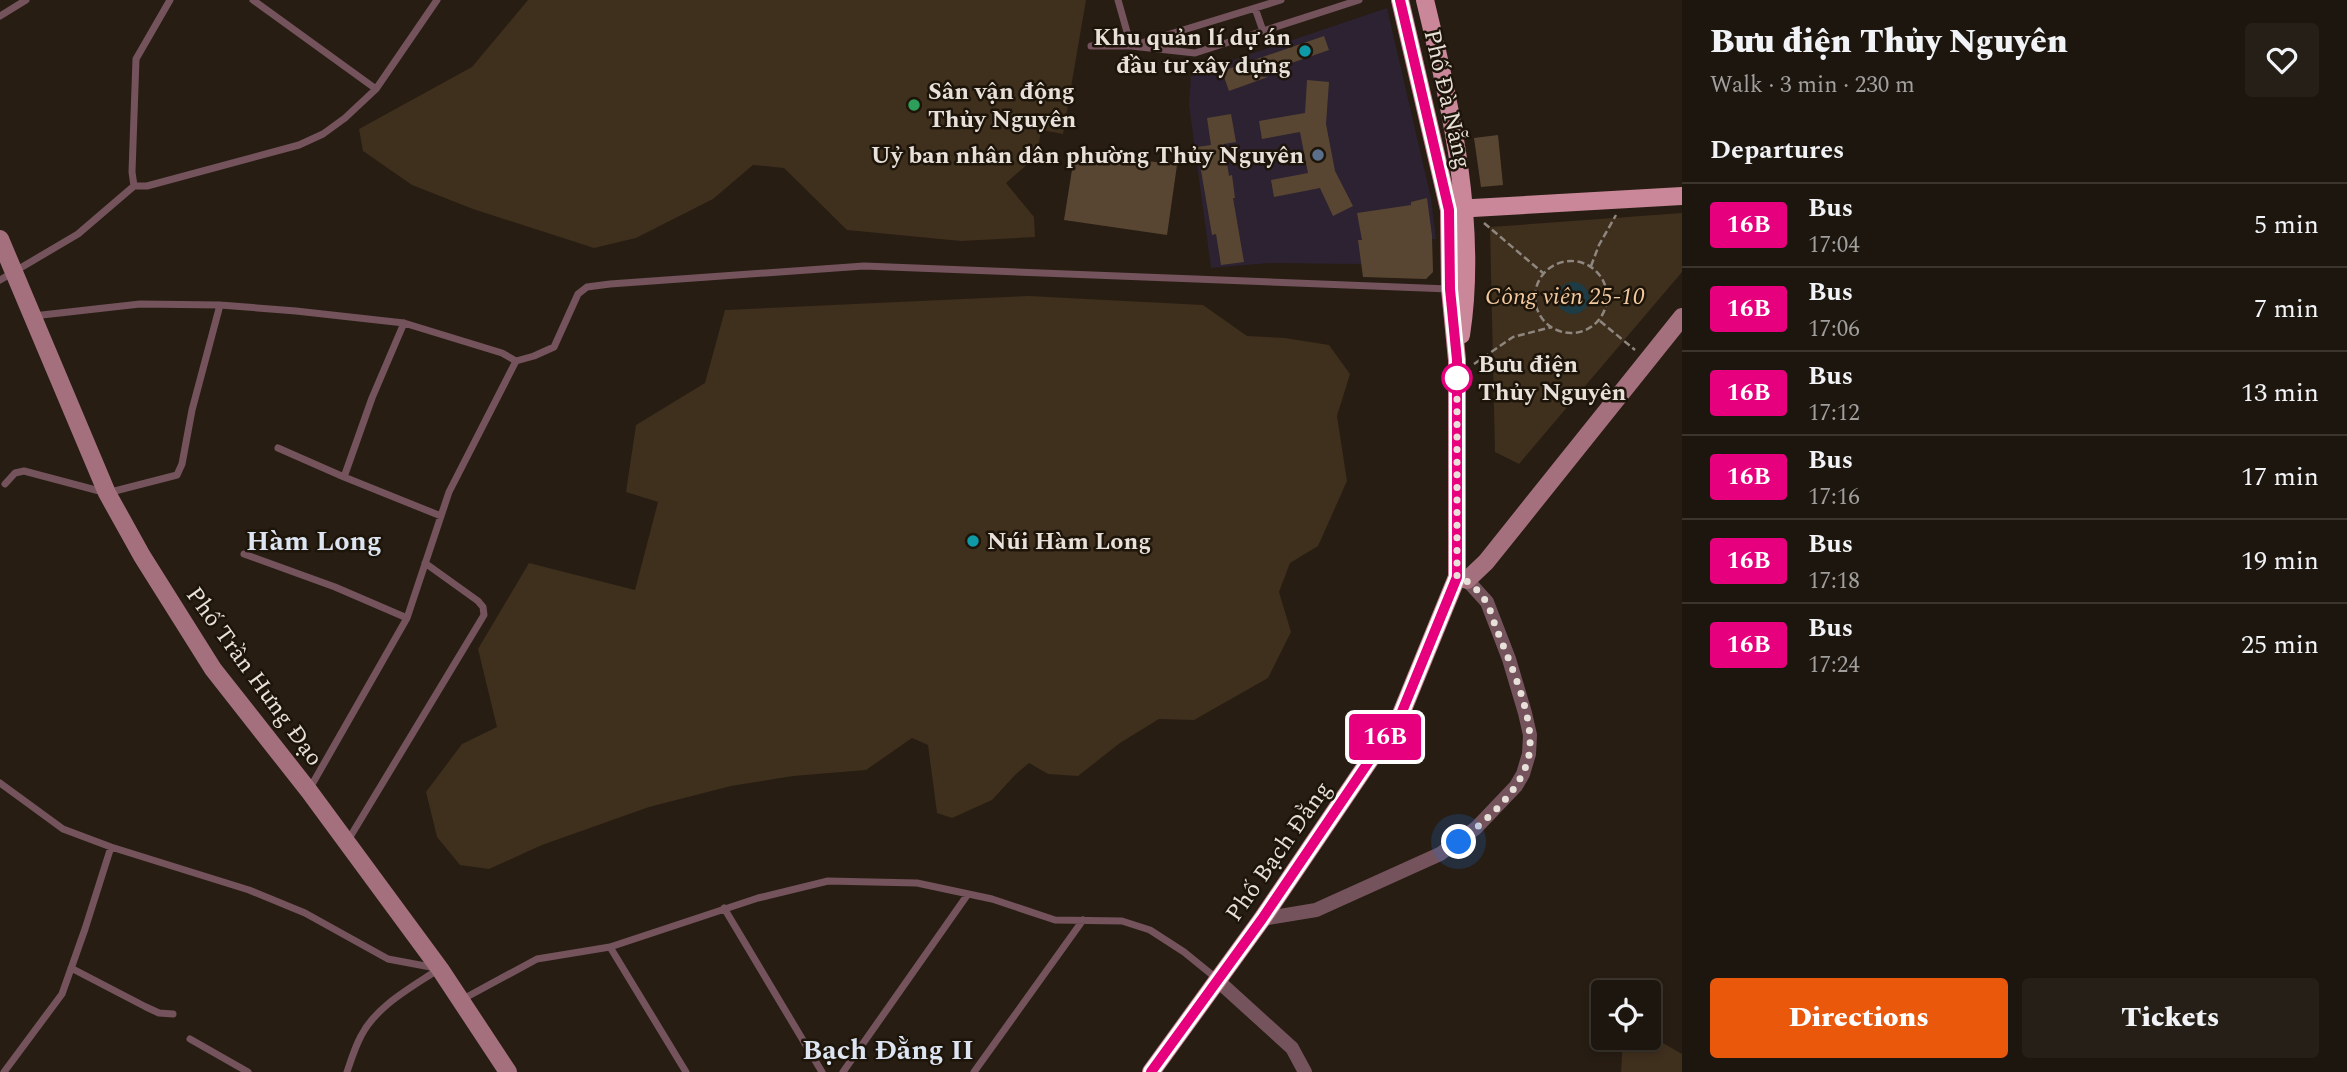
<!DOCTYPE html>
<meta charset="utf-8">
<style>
:root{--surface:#1d160e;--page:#251f17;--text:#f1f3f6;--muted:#a09f9e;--line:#3b352e;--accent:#ea580c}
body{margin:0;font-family:Spectral,serif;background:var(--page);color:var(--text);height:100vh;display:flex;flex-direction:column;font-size:26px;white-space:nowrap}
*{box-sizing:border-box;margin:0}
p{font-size:23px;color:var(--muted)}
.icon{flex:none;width:38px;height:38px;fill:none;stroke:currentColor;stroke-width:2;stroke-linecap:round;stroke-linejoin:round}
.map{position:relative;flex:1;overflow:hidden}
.sheet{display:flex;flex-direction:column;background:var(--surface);width:665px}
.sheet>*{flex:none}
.badge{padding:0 14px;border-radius:5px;font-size:24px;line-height:46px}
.tools{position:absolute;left:1591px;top:980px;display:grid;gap:14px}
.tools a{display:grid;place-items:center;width:70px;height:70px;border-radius:7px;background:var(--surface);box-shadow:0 4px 10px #0003,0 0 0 2px var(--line);font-size:35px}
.you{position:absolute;width:35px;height:35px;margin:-18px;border:5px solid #fff;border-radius:50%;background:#1a73e8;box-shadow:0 0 0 10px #1a73e833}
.map>.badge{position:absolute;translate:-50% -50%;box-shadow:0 0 0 4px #fff}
h2{padding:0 28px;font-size:26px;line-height:63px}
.round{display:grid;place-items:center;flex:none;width:74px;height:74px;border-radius:7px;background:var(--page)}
.overview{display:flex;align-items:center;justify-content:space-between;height:119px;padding:0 28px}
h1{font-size:33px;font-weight:800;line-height:52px}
.cta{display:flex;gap:14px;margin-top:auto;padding:14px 28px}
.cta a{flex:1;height:80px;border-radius:7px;background:var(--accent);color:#fff;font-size:28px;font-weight:800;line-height:80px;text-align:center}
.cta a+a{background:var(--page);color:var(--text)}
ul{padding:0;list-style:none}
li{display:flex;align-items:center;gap:21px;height:84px;padding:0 28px;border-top:2px solid var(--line)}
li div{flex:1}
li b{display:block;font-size:26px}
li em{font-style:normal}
li .badge{min-width:77px;font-weight:700;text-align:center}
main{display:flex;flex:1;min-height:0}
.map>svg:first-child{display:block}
</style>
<main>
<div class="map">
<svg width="1682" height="1072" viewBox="0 0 1682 1072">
<rect width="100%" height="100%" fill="#271d13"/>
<path fill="#2c2231" d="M1387 8 1431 198 1436 239H1405L1361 264 1270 263 1211 268 1189 105 1191 74Z"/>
<path fill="#3f2f1d" d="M528 0H1086L1063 134 1041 130 1037 156 1006 183 1034 217 1035 237 961 241 847 230 784 168 753 165 713 199 636 238 594 248 473 209 412 185 363 151 359 129 472 67Z
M1682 213V272L1519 464 1495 452 1490 227Z
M1029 296 1203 305 1247 336 1285 338 1329 345 1350 374 1337 416 1347 481 1318 546 1290 563 1279 592 1291 632 1268 678 1194 720 1159 719 1120 743 1078 776 1048 774 1029 763 1016 774 992 800 952 818 937 813 928 745 912 738 866 770 793 776 731 786 649 807 542 845 489 869 460 865 437 837 426 792 462 744 497 727 478 649 529 563 635 590 658 502 626 492 636 425 705 383 725 310Z
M1649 1035 1682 1054V1072H1621L1623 1038H1648Z"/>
<path fill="#1d3c45" d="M1557 298a16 16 0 1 1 32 0a16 16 0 1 1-32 0Z"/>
<path fill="#594632" d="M1324 36 1329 50 1254 76 1268 77 1229 91 1222 71Z
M1307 80 1329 82 1326 124 1335 171 1353 206 1333 216 1320 188 1274 197 1271 180 1308 173 1300 132 1262 139 1259 121 1305 113Z
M1231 114 1236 142 1224 144 1229 176 1232 175 1235 198H1233L1244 262 1221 265 1216 234 1212 235 1197 147 1211 145 1207 118Z
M1498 135 1503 185 1481 187 1474 138Z
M1075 151 1177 165 1167 235 1064 220Z
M1427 198 1432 236 1433 272 1426 279 1363 277 1358 240H1362L1357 213 1411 205V202Z"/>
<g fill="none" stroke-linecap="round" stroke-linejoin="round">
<path stroke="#8f877f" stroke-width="2.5" stroke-dasharray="7 3.5" stroke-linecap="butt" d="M1484 223 1543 273
M1535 297a36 36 0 1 1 72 0a36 36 0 1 1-72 0Z
M1591 266 1599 245 1616 215
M1600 321 1635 350
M1474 364 1513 337 1552 327"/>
<path stroke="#74535c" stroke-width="7" d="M253 0 376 89
M1118 0 1131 46 1281 0
M1255 8 1263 31
M0 16 26 0
M1091 46H1131L1195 53 1359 0
M134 186 132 172 136 59 170 0
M0 280 78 234 134 186H147L299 145 323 134 345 118 376 89 437 0
M33 316 140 304 220 305 296 311 404 323 502 353 516 361 534 356 554 347 578 294 587 287 610 284 864 266 1449 289
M278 448 344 477 441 516
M344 477 372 398 404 323
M5 484 15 473 24 471 107 493 177 475 182 464 192 410 220 305
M244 554 335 587 407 618
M0 783 63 829 111 847 249 890 305 913 388 959 436 968
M310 788 407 618 449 492 516 361
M347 842 484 615 483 607 478 601 425 563
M724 908 822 1072
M610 947 686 1072
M71 968 146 1007 159 1013 173 1014
M463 999 537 959 610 947 758 898 828 881 917 883 992 899 1055 920 1122 921 1150 930 1184 952 1216 978
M190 1039 248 1072
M4 1072 62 994 85 929 111 847
M347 1072C351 1060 355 1047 361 1036 376 1006 412 987 439 969
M843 1072 968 894
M974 1072 1083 920"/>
<path stroke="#74535c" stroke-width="14" d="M1262 919 1316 910 1440 854 1476 828 1516 786 1523 774 1529 754 1530 735 1525 713 1509 659 1487 602 1467 580
M1216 979 1292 1048 1305 1072"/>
<path stroke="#a4707e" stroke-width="18" d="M0 239 107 493 142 556 213 669 309 791 440 969 508 1072
M1457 577 1467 580 1486 562 1682 317"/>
<path stroke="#c98799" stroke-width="18" d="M1425 0C1451 106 1478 226 1461 335
M1455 209 1682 196
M1151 1072 1262 919 1401 714 1457 577V360L1450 289 1449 210 1400 0"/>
</g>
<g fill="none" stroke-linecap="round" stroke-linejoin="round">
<defs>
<path id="line" d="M1151 1072 1262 919 1401 714 1457 577V360L1450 289 1449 210 1400 0"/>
</defs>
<use href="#line" stroke="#fff" stroke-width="16"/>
<use href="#line" stroke="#e6007e" stroke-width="10"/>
<path stroke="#e8e1da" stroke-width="7" stroke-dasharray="0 12.6" d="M1457 378V376V577C1469 580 1477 589 1485 600 1490 607 1492 617 1495 625 1508 659 1536 718 1529 755 1522 791 1486 820 1459 842"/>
</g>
<g fill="#0f9aa8" stroke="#1d140a" stroke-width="2.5">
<circle cx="1305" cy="51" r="7"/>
<circle cx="973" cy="541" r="7"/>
</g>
<circle fill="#2e9e5b" stroke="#1d140a" stroke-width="2.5" cx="914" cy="105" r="7"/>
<circle fill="#5c6f8a" stroke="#1d140a" stroke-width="2.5" cx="1318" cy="155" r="7"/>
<circle fill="#fff" stroke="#e6007e" stroke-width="3.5" cx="1457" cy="378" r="14"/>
<g text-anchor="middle" stroke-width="5" stroke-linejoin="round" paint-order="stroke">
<g font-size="24" font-weight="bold" fill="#e8e1da" stroke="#1d140a" text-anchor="end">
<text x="1291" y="45">Khu quản lí dự án<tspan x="1291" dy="28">đầu tư xây dựng</tspan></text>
<text x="928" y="99" text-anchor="start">Sân vận động<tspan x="928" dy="28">Thủy Nguyên</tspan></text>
<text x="1304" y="163">Uỷ ban nhân dân phường Thủy Nguyên</text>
<text x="987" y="549" text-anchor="start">Núi Hàm Long</text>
</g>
<g font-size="24" fill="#e8e1da" stroke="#1d140a">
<text transform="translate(1448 99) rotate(77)" y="8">Phố Đà Nẵng</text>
<text transform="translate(255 676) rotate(54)" y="8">Phố Trần Hưng Đạo</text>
<text transform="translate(1278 851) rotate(-55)" y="8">Phố Bạch Đằng</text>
</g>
<g font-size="24" font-style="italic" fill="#f1c9a0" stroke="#1d140a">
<text x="1565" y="304">Công viên 25-10</text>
</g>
<g font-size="24" font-weight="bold" fill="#e8e1da" stroke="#1d140a" text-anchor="start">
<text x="1478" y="372">Bưu điện<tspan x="1478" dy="28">Thủy Nguyên</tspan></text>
</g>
<g font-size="28" font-weight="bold" fill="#dde5f2" stroke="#1d140a">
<text x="314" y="550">Hàm Long</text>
<text x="888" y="1059">Bạch Đằng II</text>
</g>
</g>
</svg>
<div class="tools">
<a><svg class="icon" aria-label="locate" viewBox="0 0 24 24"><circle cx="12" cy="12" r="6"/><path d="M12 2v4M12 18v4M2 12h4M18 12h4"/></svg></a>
</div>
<div class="you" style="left:1459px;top:842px"></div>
<b class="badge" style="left:1385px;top:737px;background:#e6007e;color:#fff">16B</b>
</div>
<section class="sheet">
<div class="overview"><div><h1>Bưu điện Thủy Nguyên</h1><p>Walk · 3 min · 230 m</p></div><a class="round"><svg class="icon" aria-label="heart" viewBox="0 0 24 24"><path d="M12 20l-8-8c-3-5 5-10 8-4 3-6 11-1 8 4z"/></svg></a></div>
<h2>Departures</h2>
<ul>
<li><span class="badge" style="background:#e6007e;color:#fff">16B</span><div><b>Bus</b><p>17:04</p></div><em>5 min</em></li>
<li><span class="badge" style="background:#e6007e;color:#fff">16B</span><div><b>Bus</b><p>17:06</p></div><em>7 min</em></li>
<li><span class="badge" style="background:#e6007e;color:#fff">16B</span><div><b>Bus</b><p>17:12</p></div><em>13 min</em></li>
<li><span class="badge" style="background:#e6007e;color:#fff">16B</span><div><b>Bus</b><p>17:16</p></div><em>17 min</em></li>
<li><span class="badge" style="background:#e6007e;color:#fff">16B</span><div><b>Bus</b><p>17:18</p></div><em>19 min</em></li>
<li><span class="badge" style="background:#e6007e;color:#fff">16B</span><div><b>Bus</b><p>17:24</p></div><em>25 min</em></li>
</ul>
<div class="cta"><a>Directions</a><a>Tickets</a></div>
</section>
</main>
